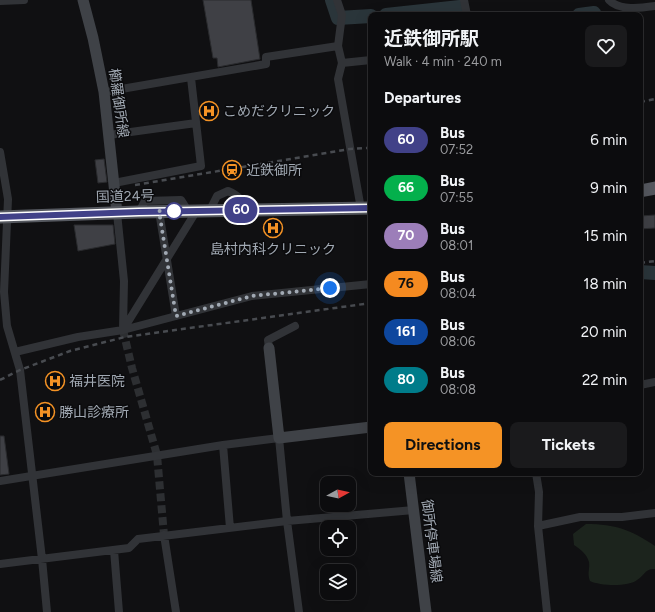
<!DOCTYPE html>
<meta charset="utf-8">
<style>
:root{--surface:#0c0c0e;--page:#1a1a1c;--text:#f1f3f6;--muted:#9a9b9e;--line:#2c2c2e;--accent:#f59325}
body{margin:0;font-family:Figtree,"Noto Sans JP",sans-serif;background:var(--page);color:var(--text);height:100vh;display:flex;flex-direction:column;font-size:15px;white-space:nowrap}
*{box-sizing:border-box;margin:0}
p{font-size:13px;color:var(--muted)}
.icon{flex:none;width:22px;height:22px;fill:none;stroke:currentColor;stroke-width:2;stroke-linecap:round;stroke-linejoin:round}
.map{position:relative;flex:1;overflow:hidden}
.details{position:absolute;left:368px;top:12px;width:275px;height:464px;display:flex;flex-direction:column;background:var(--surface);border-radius:8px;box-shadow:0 4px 16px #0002,0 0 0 1px var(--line)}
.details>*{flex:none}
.badge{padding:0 8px;border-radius:13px;font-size:14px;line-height:26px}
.needle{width:26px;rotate:82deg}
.fabs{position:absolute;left:320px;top:476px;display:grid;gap:8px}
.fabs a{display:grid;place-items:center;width:36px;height:36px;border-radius:8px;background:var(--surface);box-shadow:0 4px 16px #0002,0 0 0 1px var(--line);font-size:20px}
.you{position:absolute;width:20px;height:20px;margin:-10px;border:3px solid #fff;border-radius:50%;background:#1a73e8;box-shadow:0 0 0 6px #1a73e833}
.map>.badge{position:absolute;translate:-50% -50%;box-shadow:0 0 0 2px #fff}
h2{padding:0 16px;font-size:15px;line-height:36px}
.round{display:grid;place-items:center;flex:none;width:42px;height:42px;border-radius:8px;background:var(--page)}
.overview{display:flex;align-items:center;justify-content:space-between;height:68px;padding:0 16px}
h1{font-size:19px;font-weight:700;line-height:30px}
.button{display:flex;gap:8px;margin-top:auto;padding:8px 16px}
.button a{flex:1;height:46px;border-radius:8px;background:var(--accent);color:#111;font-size:16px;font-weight:700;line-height:46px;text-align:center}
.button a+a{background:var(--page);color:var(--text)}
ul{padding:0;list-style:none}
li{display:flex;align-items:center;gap:12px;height:48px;padding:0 16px}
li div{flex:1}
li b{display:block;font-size:15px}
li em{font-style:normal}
li .badge{min-width:44px;font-weight:700;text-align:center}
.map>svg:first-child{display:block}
</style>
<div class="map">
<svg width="655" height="612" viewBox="0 0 655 612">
<rect width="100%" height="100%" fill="#101012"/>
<path fill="#1c241d" d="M586 524C616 524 631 530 655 546V569C645 568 644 576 637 580 629 587 600 586 590 581 587 573 590 569 589 562 587 554 580 549 574 545L573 534Z"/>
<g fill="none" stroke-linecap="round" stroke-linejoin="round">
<path stroke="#2a353a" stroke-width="14" d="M332 0 338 18 371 16
M386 15 460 7 461 15
M579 15 594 13V15
M640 271V272L655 273"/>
</g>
<path fill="#3f4045" stroke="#2a2b2e" d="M203 0H251L260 59 218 67 217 58H213Z
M104 159 107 182 98 183 95 160Z
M655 215V228L640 229V216Z
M74 225H113L115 244 78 251Z
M0 436H4L9 474 0 475Z"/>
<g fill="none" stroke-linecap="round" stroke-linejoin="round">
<path stroke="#2d2f32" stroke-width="8" stroke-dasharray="8 4" stroke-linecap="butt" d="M123 330 132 368 157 455 164 535"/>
<path stroke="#313337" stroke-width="8" d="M337 0 342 15 338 46 342 63 371 60
M464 0 467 15
M609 0C619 11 641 8 655 6
M0 1 24 0
M342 63 338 79 361 209
M104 92 266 64V57L338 46
M109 135 196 123
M0 152 8 199 4 292 7 326 20 370 42 559 47 612
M114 183 201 166 191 78
M210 210 217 196 228 191C237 195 243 199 245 210
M159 211 176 316
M139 212 145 201 181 200 188 211
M117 213 124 281 123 329
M123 330 197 210
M269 348 268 340 295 326
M15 352 78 337 123 330 252 296 371 284
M640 385 655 382
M223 445 230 528
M536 473 539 492 538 526 547 612
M0 481 223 445 279 438 287 521 299 612
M538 526 580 517H622L655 513
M164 535 176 612
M114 550 119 612
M0 564 129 548 138 539 287 521 414 510"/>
<path stroke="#3f4247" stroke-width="11" d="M83 0 93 38 104 92 117 213
M269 348 279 438 371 427
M409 473 426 612"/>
<path stroke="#55585f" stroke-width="13" d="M640 191 655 188
M0 217 139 212 371 208"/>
<path stroke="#484b50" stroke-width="2.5" stroke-dasharray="5 4" stroke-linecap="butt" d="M640 102 655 99
M135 185 350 149 367 148
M640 263 655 261
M0 380 20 370 70 351 125 337 371 303"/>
</g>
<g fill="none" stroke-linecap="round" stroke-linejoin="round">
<defs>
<path id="line" d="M0 217 139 212 371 208"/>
</defs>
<use href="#line" stroke="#fff" stroke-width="9"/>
<use href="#line" stroke="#414188" stroke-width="6"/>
<path stroke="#a1a9b3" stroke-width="4" stroke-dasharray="0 7.2" d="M174 211H159L176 316 252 296 330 288"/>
</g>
<defs>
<symbol id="hospital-ring" viewBox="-11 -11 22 22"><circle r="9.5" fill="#0b0b0d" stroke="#f59325" stroke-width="1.5"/><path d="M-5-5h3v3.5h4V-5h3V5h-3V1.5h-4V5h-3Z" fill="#f59325"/></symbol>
<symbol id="station-ring" viewBox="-11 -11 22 22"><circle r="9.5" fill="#0b0b0d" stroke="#f59325" stroke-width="1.5"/><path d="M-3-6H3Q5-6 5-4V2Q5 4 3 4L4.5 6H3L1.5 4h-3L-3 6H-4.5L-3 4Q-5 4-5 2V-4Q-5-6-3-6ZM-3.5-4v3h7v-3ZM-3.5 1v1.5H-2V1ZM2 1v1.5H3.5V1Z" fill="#f59325"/></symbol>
</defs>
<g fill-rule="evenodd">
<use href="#hospital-ring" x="198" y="100" width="22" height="22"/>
<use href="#station-ring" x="221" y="159" width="22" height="22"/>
<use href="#hospital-ring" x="262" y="217" width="22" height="22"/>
<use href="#hospital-ring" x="44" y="370" width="22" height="22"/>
<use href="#hospital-ring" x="34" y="401" width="22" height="22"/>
</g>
<circle fill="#fff" stroke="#414188" stroke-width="2" cx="174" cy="211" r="8"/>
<g text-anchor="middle" stroke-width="3" stroke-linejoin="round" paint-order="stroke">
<g font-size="14" fill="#a1a9b3" stroke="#0b0b0d">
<text transform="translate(119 103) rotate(82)" y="5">櫛羅御所線</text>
<text transform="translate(125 196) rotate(-2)" y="5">国道24号</text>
<text transform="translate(432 541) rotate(83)" y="5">御所停車場線</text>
</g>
<g font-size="14" fill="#a1a9b3" stroke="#0b0b0d" text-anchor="start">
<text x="223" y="116">こめだクリニック</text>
<text x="246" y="175">近鉄御所</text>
<text x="273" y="254" text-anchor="middle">島村内科クリニック</text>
<text x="69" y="386">福井医院</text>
<text x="59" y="417">勝山診療所</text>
</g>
</g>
</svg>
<div class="fabs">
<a><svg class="needle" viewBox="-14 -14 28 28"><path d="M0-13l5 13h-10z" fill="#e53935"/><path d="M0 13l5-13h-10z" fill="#9a9b9e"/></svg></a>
<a><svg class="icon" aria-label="locate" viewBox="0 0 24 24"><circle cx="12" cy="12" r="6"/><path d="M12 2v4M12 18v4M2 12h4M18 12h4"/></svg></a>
<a><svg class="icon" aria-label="layers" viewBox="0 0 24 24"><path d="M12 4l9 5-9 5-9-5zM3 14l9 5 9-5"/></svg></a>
</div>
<div class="you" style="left:330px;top:288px"></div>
<b class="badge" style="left:241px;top:210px;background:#414188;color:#fff">60</b>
<section class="details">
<div class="overview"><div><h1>近鉄御所駅</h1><p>Walk · 4 min · 240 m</p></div><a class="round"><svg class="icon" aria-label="heart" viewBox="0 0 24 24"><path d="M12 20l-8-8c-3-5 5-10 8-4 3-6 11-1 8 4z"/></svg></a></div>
<h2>Departures</h2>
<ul>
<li><span class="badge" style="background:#414188;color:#fff">60</span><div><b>Bus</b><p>07:52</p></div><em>6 min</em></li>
<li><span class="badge" style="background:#04b04c;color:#fff">66</span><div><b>Bus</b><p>07:55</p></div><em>9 min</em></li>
<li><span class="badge" style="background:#9c7eb9;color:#fff">70</span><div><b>Bus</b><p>08:01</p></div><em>15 min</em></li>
<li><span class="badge" style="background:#f58a20;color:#111">76</span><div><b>Bus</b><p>08:04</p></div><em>18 min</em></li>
<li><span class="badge" style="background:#0e479e;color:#fff">161</span><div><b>Bus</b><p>08:06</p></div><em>20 min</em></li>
<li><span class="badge" style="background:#007c8a;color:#fff">80</span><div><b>Bus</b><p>08:08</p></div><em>22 min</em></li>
</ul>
<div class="button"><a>Directions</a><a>Tickets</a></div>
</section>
</div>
